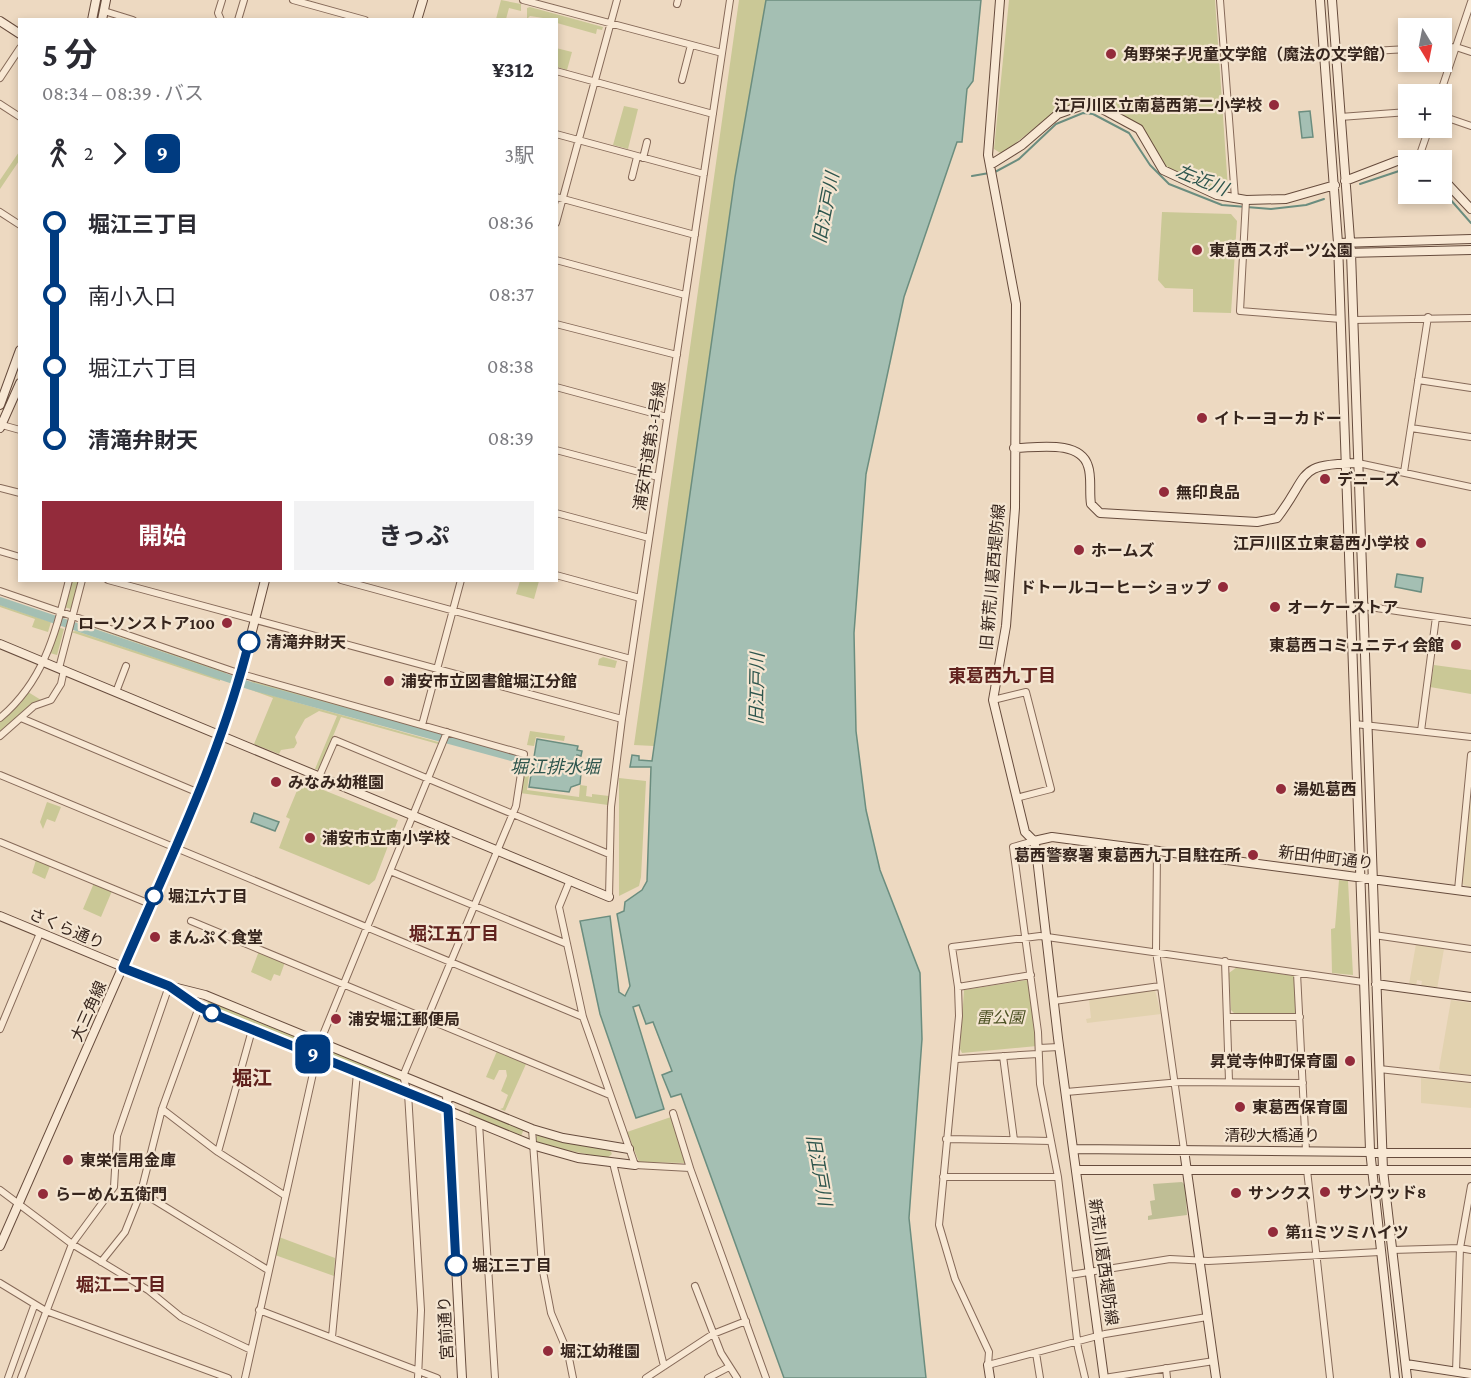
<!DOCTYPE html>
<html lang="ja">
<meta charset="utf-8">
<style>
:root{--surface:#fff;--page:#f2f2f3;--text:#2b2b33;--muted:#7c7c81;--accent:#932b3b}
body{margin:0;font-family:"Crimson Pro","Noto Sans JP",serif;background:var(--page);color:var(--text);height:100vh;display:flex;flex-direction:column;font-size:22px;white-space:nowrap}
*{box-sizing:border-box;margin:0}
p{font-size:20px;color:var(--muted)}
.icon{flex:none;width:33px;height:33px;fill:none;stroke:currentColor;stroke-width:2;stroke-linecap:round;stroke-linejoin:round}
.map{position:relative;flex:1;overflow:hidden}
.details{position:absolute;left:18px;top:18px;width:540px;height:564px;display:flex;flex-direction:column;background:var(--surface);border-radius:0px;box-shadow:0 3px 9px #0003}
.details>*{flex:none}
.badge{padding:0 12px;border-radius:9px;font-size:21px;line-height:39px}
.needle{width:39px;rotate:170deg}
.fabs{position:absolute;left:1398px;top:18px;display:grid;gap:12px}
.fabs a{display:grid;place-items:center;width:54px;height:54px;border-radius:0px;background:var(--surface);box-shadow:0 3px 9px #0003;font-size:30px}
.map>.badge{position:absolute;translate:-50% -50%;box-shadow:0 0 0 3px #fff}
.legs{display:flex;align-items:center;gap:9px;height:66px;padding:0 24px;font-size:20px}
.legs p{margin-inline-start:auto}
.overview{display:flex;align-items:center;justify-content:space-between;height:102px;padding:0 24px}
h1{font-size:33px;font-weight:700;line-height:45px}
.cta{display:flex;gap:12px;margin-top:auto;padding:12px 24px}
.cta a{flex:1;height:69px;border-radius:0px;background:var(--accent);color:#fff;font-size:24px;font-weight:700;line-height:69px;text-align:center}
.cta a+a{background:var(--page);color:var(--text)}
ul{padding:0 24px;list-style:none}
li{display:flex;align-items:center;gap:21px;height:72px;font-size:22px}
li i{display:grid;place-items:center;width:9px;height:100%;margin:0 8px;background:currentColor}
li i::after{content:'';width:15px;height:15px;margin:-8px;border:4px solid;border-radius:50%;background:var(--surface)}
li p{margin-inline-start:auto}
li:first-child i{background:linear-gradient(#0000 50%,currentColor 0)}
li:last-child i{background:linear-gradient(currentColor 50%,#0000 0)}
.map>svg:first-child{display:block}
</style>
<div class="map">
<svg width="1471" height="1378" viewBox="0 0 1471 1378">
<rect width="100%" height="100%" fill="#edd9c1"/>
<path fill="#e2d2af" d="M1471 793V888L1462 884Z
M1416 944 1444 949 1437 989 1421 986 1422 981 1417 980 1416 986 1409 984Z
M1155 990 1161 1014 1087 1023 1086 1019 1091 1018 1089 999Z
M1451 1000 1471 1003V1075L1442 1072 1439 1069Z
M1421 1078 1471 1083V1108L1421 1103Z"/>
<path fill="#cac896" d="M501 0 521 4V11L509 8 506 19H496Z
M739 0H769L654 746 634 745Z
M1009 0H1215L1228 189 1226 194 1177 175 1165 166 1141 127 1086 100 1056 111 1002 154 994 149Z
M530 7 603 27 602 30 597 29 596 34 557 23 556 20 530 16 527 19V8Z
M556 48 572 52 567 70 557 67Z
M624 106 638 109 628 149 613 145Z
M19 152V161L0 189V180Z
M1162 212 1231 214 1237 221 1231 313 1193 312V289L1165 288 1158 280Z
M71 581H79L71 609 64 607Z
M520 581H539L534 599 516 594Z
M0 605 51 622 48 632 32 627 35 619 0 607Z
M74 621 222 670 226 673V674Z
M57 627 64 629 57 655 50 653Z
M76 631 220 679V681L71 632Z
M603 657 617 661 615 668 598 665 599 659Z
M1434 665 1471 670V694L1430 687Z
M253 681 440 733 441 735 250 682Z
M249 689 438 742V744L341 717 319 770 315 769 337 716 319 711 305 719 295 737 297 743 294 748 281 750 279 754 254 744 273 698Z
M28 692 41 700 0 733V722L21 703Z
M530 731 565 736 564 741 536 737 534 746 527 745Z
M524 768H530L527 790 579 797 580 785 587 786 586 796 592 797V794L609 796 608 805 520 793Z
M619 778 646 781 641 877 639 886 619 896Z
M301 781 398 820 375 880 369 885 279 848 290 819 286 817Z
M47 802 61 807 55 822 47 819 43 829 40 822Z
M36 860 50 866 45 879 32 873Z
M1339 880 1348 881 1353 975 1332 973 1331 929 1335 928Z
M94 883 112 891 101 917 83 909Z
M259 951 285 962 280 976 274 974 271 981 251 972Z
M1237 967 1294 976 1296 1014 1292 1016H1237L1231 1010 1229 973Z
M1027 980 1030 981 1037 1046 962 1053 960 1049 964 990Z
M209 999 308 1040 310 1045 305 1048 206 1006Z
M331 1050 398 1078 399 1082 394 1084 329 1057 327 1052Z
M497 1051 526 1064 505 1111 500 1109 503 1108 508 1095 501 1091 507 1076 506 1070H499L494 1080 486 1077Z
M471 1109 524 1129 521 1136 468 1115Z
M671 1117 685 1163 639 1162 627 1132Z
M538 1134 610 1150 612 1154 607 1158 540 1145 535 1140Z
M279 1237 335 1258 334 1276 275 1255Z"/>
<path fill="#bfbe95" d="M1182 1182 1185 1185 1187 1215 1148 1220V1216L1152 1215 1150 1201 1155 1200 1153 1184Z"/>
<path fill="#a4bfb3" stroke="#6b8d7f" stroke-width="1.5" d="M766 0H981L973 81 967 89 962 142H957L904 297 866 474 854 633 856 731 866 810 880 870 920 973 922 1039 909 1218 926 1378H784L681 1094 671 1097 662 1075 672 1071 653 1022 646 1024 639 1005 633 1007 664 1109 636 1118 600 1014 580 921 610 916 619 992 625 996 630 986 617 914 624 911 625 902 642 890 647 881 651 767H630L632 755 639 756V760L652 761 735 177Z
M1310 111 1313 137 1302 138 1299 112Z
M1397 574 1423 578 1421 592 1395 587Z
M537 739 578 746 577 750 582 751 581 756 577 755 576 760 582 762 580 784 571 787 569 792 529 787Z
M254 813 279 822 275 831 251 822Z"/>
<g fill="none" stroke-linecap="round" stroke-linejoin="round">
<path stroke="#6b8d7f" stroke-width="2" d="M972 176 995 172 1019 159 1056 124 1083 113 1093 114 1129 133 1150 165 1169 184 1222 205 1271 209 1306 205 1324 199
M1360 184 1408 168
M1442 190 1471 223"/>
<path stroke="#a4bfb3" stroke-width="8" d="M0 601 251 686 533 763"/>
<defs>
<path id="street" d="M293 0 365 20
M523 0 722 53
M1220 0 1235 198
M677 4 678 0
M104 11 133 20
M221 20 218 13 222 0
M238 20 244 0
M1442 48 1456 47 1471 52
M1336 53 1408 49
M556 71 713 114
M0 78 20 48
M682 80 691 45
M1440 94 1471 2
M0 104 20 117
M1442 116 1471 126
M1340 117 1408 112
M556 134 704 174
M643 158 647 142
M1418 160 1429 128
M632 177 637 157
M556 197 695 235
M1246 200 1240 311 1341 319
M0 212 20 225
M556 223 617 0
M556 260 685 295
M1353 320 1471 318
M556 324 677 355
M1418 380 1471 388
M556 387 667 417
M2 425 20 430
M1411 428 1471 437
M556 450 658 477
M1358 463 1471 487
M1404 472 1428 317
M0 488 20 493
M556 513 649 538
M0 551 20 557
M556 575 640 598
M108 580 622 719
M341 580 631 659
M0 591 241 674 524 754 516 806 403 1076 408 1093 421 1310 418 1378
M1363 606 1471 622
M59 668 82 580
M116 692 126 666
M993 700 1026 692 1051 789 1016 798
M0 718C44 681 55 634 69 580
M21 718 199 793
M1355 724 1471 737
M422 725 461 580
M1421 731 1436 617
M0 736 34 706 51 700 61 684 64 670
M0 775 583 1017
M319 777 335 740 609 854
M1034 841 1013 847 1038 1032 1040 1084 1058 1177 1078 1348 1085 1378
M0 842 150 904
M1157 851 1156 951 1184 1150
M390 871 567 944
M570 880 559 907 583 1017 635 1165 690 1168 766 1378
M1458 890 1471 755
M609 897 611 807 622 719 730 0
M191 921 610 1095
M1374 935 1471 949
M1225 961 1229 1081
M1297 973 1306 1151
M958 987 1031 975
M1054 1001 1160 986
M1227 1017H1300
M0 1029 40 933
M1039 1048 1059 1047
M1003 1056 1014 1140
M957 1059 1038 1054
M1379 1069 1471 1079
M1066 1092 1181 1082 1303 1083
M162 1109 218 1152 284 1195
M673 1113 690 1168
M479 1123 495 1378
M532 1129 542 1266 551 1313 568 1353 573 1378
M946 1139 1051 1141
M218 1152 252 1030
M613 1163 664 1366
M1307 1170 1330 1378
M943 1177H1058
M0 1190 72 1244 148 1290 181 1317 251 1350
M141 1192 268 1270
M1392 1250 1460 1248 1471 1250
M101 1262 125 1232 141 1192 162 1109 199 1007
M1070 1275 1170 1259 1208 1261 1380 1252
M0 1283 46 1311 228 1378
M695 1286 721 1353 737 1378
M259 1310 437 1378
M1207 1317 1105 1334 988 1365 989 1352 955 1279 939 1225 959 1016 958 987 952 947 1040 936 1363 982
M332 1337 357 1073
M1036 1353 1040 1378
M1166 1368 1167 1378
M1456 1372 1460 1248 1471 1186
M8 1378 34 1306
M21 1378 72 1244 114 1187 117 1136 169 986
M245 1378 320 1042 447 732
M646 1378 713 1334 746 1321
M708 1378 729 1367
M1104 1378 1214 1361"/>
<path id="secondary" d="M1000 0 988 155 1016 304 1015 508 1006 626 993 700 1025 832 1034 841 1036 849 1058 1038 1104 1378
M1320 0 1338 243 1370 1150 1395 1378
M1332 0 1351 253 1383 1170 1407 1378
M92 20 96 0
M102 20 106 0
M417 20 423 0
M0 21 20 34
M990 165 1022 145 1058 114 1086 104 1095 105 1139 129 1163 170 1217 195 1246 200 1286 199 1335 185
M1442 178 1471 209
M1345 181 1397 161 1419 160
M1338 243 1471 239
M1346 253 1471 250
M0 405 20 350
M0 428 20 383
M1014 448C1035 448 1080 439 1088 466 1092 477 1089 492 1091 504L1100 513 1257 522 1277 518C1311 474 1294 464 1358 463
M0 644 609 897
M1034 841 1052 837 1471 892
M0 916 169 986 205 995 532 1129 563 1138 629 1149
M1376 984 1471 997
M172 989 199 1007 252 1030 532 1145 578 1158 635 1165
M447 1096 462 1378
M1074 1149 1471 1153
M1184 1150 1216 1378
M1076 1170H1471
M0 1246 199 793 238 686 265 580
M1406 1364 1471 1374
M988 1365 990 1378"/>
</defs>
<use href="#street" stroke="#866a59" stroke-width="8"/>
<use href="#secondary" stroke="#674c3d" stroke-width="10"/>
<use href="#street" stroke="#f8e8d4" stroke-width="6"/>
<use href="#secondary" stroke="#f8e8d4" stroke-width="8"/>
</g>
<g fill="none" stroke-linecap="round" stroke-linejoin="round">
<defs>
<path id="line-1" d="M249 642C221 755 169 861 123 968L169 986 199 1007 216 1015 448 1109 456 1265"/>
</defs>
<use href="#line-1" stroke="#fff" stroke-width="14"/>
<use href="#line-1" stroke="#003b80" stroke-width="9"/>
</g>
<g fill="#932b3b" stroke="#f4e5d1" stroke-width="2">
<circle cx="1111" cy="54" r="6"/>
<circle cx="1274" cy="105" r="6"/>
<circle cx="1197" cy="250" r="6"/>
<circle cx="1202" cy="418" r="6"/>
<circle cx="1325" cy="479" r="6"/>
<circle cx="1164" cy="492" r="6"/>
<circle cx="1421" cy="543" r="6"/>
<circle cx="1079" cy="550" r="6"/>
<circle cx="1223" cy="587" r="6"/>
<circle cx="1275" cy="607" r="6"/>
<circle cx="227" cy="623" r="6"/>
<circle cx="1456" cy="645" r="6"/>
<circle cx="389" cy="681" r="6"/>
<circle cx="276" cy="782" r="6"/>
<circle cx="1281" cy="789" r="6"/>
<circle cx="310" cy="838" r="6"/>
<circle cx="1253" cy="855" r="6"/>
<circle cx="155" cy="937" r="6"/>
<circle cx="336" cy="1019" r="6"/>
<circle cx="1350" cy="1061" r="6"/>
<circle cx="1240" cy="1107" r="6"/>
<circle cx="68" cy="1160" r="6"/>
<circle cx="1325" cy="1192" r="6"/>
<circle cx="1236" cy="1193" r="6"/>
<circle cx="43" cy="1194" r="6"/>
<circle cx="1273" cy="1232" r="6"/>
<circle cx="548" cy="1351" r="6"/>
</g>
<g fill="#fff" stroke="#003b80" stroke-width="3">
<circle cx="249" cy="642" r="10"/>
<circle cx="154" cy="896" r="8"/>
<circle cx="212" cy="1013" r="8"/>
<circle cx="456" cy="1265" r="10"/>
</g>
<g text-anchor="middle" stroke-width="4.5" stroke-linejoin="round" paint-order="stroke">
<g font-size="16" font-weight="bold" fill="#36251d" stroke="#f4e5d1" text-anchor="start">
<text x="1123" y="60">角野栄子児童文学館（魔法の文学館）</text>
<text x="1262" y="111" text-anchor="end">江戸川区立南葛西第二小学校</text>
<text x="1209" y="256">東葛西スポーツ公園</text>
<text x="1214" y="424">イトーヨーカドー</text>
<text x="1337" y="485">デニーズ</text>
<text x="1176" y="498">無印良品</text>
<text x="1409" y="549" text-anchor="end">江戸川区立東葛西小学校</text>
<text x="1091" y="556">ホームズ</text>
<text x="1211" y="593" text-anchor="end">ドトールコーヒーショップ</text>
<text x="1287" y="613">オーケーストア</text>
<text x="215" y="629" text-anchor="end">ローソンストア100</text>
<text x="1444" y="651" text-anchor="end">東葛西コミュニティ会館</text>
<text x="401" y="687">浦安市立図書館堀江分館</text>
<text x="288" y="788">みなみ幼稚園</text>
<text x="1293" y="795">湯処葛西</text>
<text x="322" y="844">浦安市立南小学校</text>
<text x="1241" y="861" text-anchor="end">葛西警察署 東葛西九丁目駐在所</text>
<text x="167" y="943">まんぷく食堂</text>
<text x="348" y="1025">浦安堀江郵便局</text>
<text x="1338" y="1067" text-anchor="end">昇覚寺仲町保育園</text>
<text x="1252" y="1113">東葛西保育園</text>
<text x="80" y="1166">東栄信用金庫</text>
<text x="1337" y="1198">サンウッド8</text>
<text x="1248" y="1199">サンクス</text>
<text x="55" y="1200">らーめん五衛門</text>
<text x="1285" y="1238">第11ミツミハイツ</text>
<text x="560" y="1357">堀江幼稚園</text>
</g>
<g font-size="16" fill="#36251d" stroke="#f4e5d1">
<text transform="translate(649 446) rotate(-81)" y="6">浦安市道第3-1号線</text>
<text transform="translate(992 577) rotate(-85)" y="6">旧 新荒川葛西堤防線</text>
<text transform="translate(1326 857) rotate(7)" y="6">新田仲町通り</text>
<text transform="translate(67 928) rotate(23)" y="6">さくら通り</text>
<text transform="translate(88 1011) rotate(-66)" y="6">大三角線</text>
<text x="1272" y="1141">清砂大橋通り</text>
<text transform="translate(1104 1262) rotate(82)" y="6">新荒川葛西堤防線</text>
<text transform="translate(445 1328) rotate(-93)" y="6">宮前通り</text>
</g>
<g font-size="16" font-weight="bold" fill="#36251d" stroke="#f4e5d1" text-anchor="start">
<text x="266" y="648">清滝弁財天</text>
<text x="168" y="902">堀江六丁目</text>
<text x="472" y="1271">堀江三丁目</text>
</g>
<g font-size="16" font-style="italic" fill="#4d5224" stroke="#f4e5d1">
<text x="1000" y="1023">雷公園</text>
</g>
<g font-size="18" font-style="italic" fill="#2d554d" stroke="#f4e5d1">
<text transform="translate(1202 180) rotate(22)" y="6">左近川</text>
<text transform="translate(826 208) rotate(-79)" y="6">旧江戸川</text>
<text transform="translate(757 689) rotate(-89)" y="6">旧江戸川</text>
<text x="555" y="773">堀江排水堀</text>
<text transform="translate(819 1170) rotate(80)" y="6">旧江戸川</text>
</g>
<g font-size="18" font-weight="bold" fill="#61221e" stroke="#f4e5d1">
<text x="1002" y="682">東葛西九丁目</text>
<text x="454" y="940">堀江五丁目</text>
<text x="121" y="1291">堀江二丁目</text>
</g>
<g font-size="20" font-weight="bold" fill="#61221e" stroke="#f4e5d1">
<text x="252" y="1085">堀江</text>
</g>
</g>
</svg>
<div class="fabs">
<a><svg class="needle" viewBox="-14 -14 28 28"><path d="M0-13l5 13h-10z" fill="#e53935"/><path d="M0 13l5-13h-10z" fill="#7c7c81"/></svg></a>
<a>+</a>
<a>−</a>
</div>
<b class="badge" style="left:313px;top:1054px;background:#003b80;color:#fff">9</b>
<section class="details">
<div class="overview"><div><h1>5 分</h1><p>08:34 – 08:39 · バス</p></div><b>¥312</b></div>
<div class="legs"><svg class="icon" aria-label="walk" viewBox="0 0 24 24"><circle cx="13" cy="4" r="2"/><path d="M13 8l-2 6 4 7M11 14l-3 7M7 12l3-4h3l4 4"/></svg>2<svg class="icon" aria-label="forward" viewBox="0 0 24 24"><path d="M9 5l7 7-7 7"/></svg><b class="badge" style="background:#003b80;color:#fff">9</b><p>3駅</p></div>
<ul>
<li><i style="color:#003b80"></i><b>堀江三丁目</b><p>08:36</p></li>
<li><i style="color:#003b80"></i><span>南小入口</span><p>08:37</p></li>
<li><i style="color:#003b80"></i><span>堀江六丁目</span><p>08:38</p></li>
<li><i style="color:#003b80"></i><b>清滝弁財天</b><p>08:39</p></li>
</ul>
<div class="cta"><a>開始</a><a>きっぷ</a></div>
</section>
</div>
